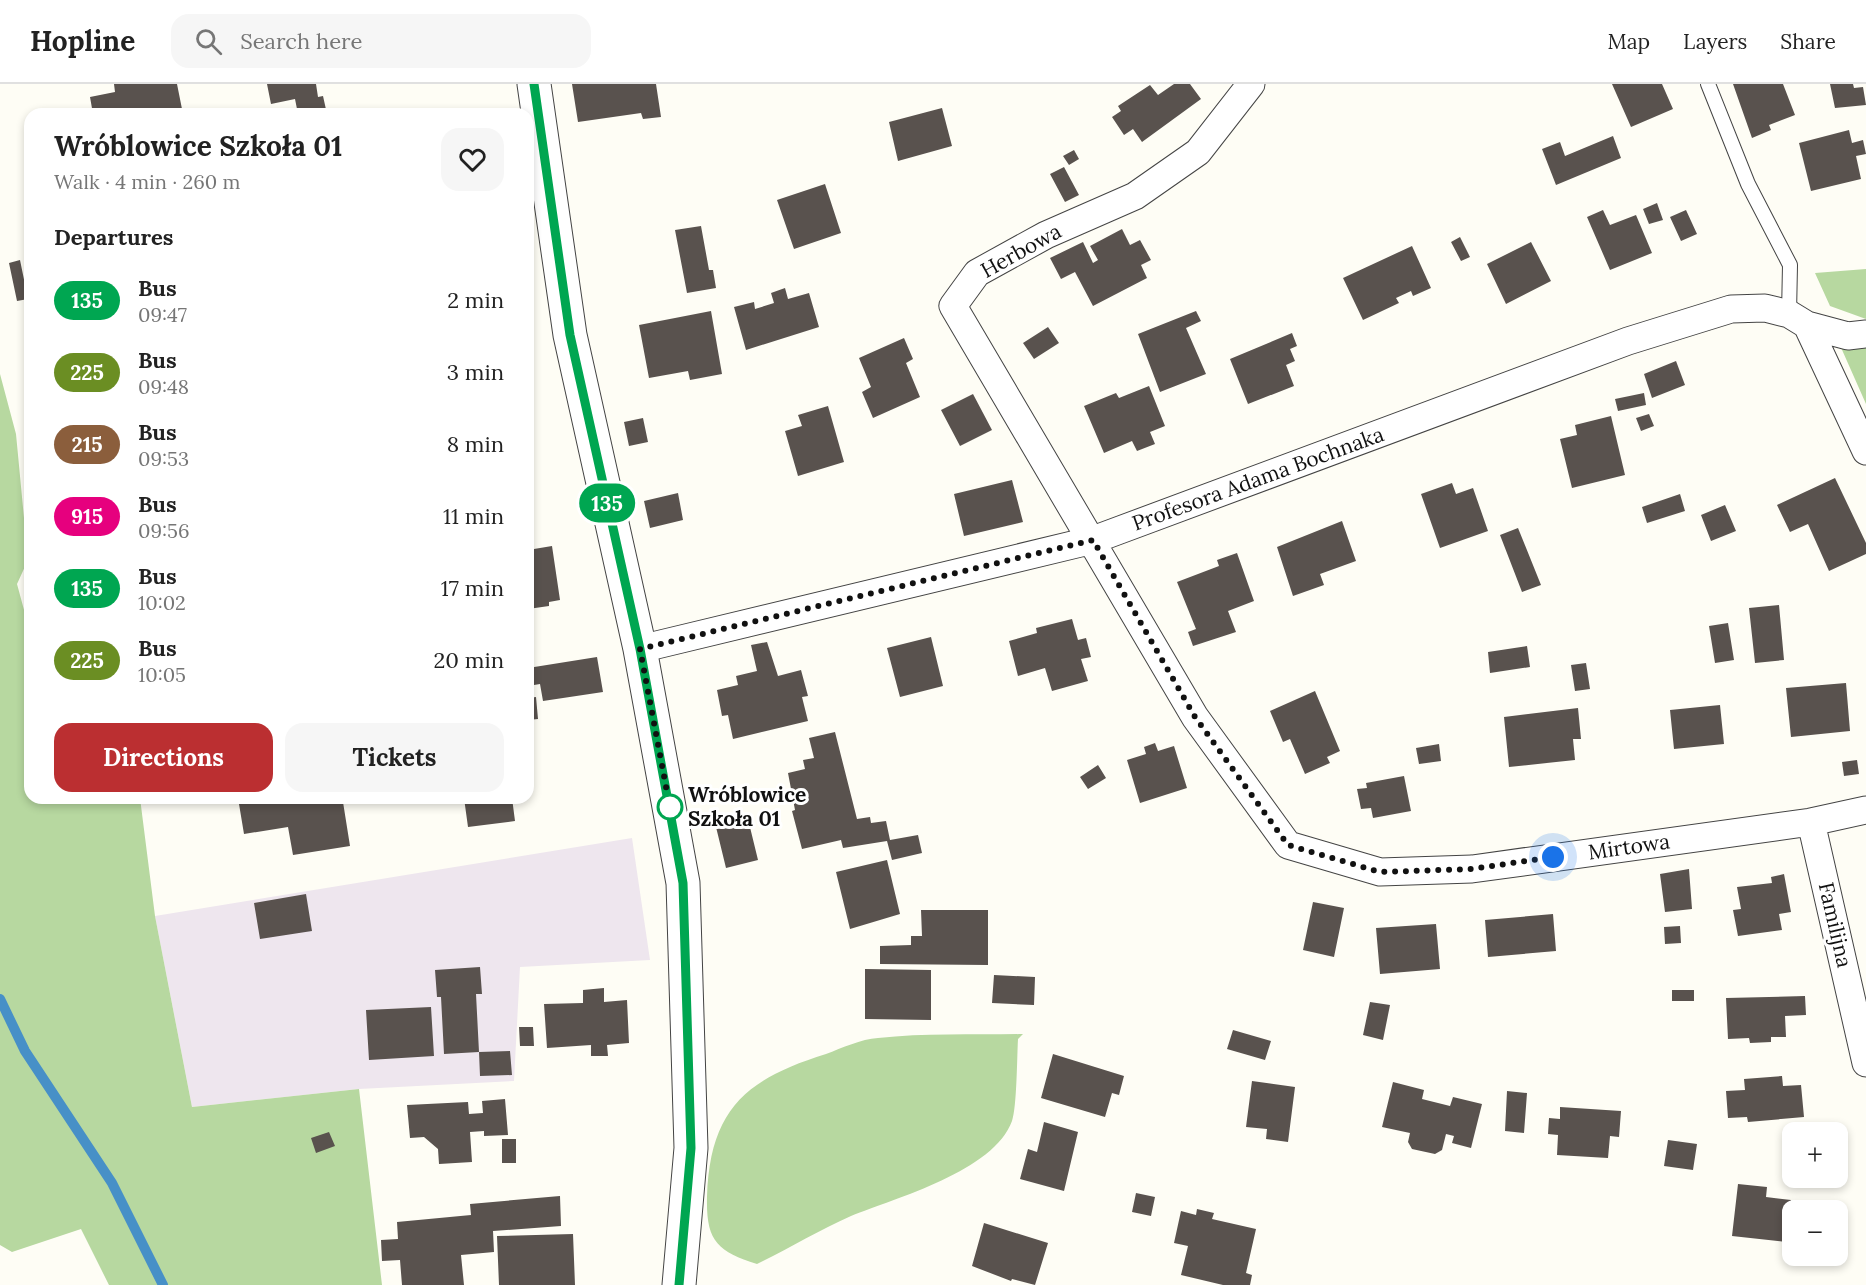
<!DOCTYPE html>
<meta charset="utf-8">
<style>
:root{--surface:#fff;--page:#f6f6f6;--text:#222;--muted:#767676;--line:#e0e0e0;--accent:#bb2f31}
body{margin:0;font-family:Lora,serif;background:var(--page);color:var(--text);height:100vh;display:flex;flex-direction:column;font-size:22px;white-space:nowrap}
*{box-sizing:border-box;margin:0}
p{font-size:20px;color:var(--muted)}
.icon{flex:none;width:33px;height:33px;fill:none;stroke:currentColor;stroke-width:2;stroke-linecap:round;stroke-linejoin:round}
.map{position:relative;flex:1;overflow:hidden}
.drawer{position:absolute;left:24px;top:24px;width:510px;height:696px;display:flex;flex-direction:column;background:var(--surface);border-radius:18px;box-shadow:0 3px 9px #0003}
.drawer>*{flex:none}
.badge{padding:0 12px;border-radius:20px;font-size:21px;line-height:39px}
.controls{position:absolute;left:1782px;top:1038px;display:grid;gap:12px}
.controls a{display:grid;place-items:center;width:66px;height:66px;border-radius:12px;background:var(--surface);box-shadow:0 3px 9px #0003;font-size:30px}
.you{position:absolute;width:30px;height:30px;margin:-15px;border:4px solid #fff;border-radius:50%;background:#1a73e8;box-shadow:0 0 0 9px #1a73e833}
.map>.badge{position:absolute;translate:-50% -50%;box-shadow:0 0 0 3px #fff}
h2{padding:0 30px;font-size:22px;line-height:54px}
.round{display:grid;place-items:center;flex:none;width:63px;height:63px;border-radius:18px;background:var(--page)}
.head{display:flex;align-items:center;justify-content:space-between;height:102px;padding:0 30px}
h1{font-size:28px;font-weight:700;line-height:45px}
.primary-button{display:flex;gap:12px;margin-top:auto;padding:12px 30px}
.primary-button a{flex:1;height:69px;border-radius:18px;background:var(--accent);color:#fff;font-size:24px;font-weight:700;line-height:69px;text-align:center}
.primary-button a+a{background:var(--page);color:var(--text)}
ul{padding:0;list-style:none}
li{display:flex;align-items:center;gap:18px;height:72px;padding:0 30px}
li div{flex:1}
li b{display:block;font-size:22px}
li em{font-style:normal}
li .badge{min-width:66px;font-weight:700;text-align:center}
header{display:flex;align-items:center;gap:36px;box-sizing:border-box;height:84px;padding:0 30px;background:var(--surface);border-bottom:2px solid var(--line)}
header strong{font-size:28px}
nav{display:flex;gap:33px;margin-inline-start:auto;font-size:21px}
.search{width:420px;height:54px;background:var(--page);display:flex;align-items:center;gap:15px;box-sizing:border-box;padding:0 21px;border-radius:18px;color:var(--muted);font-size:22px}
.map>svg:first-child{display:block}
</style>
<header>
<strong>Hopline</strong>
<div class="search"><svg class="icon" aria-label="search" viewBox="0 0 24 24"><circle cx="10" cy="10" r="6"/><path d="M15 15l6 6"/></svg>Search here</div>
<nav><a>Map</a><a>Layers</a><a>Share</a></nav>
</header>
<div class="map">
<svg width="1866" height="1201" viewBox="0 0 1866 1201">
<rect width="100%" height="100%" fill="#fefdf5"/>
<path fill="#eee6ee" d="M632 754 650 876 520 883 514 997 359 1005 192 1023 155 832Z"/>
<path fill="#b7d8a0" d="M1866 185V235L1830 222 1815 189Z
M1839 259 1866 263V320Z
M0 290 16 350 28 476 17 500 30 548V714H140L155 832 192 1023 359 1005 382 1201H109L81 1145 12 1168 0 1161Z
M1023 950 1018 955C1017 972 1017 1023 1012 1037 994 1087 896 1114 851 1132 819 1146 788 1165 757 1180 717 1167 706 1157 707 1113 710 1025 746 995 826 970 842 964 861 955 878 954 926 949 975 951 1023 950Z"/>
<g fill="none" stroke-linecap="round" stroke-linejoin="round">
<path stroke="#4790c7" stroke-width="10" d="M0 915 25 967 112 1099 163 1201"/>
</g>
<path fill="#59524e" d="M114 0H177L183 30H93L90 13 115 8Z
M267 0H316L318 13 323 12 327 30H298L295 15 271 20Z
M572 0H656L661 33 643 35 641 29 578 38Z
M1174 0H1190L1201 15 1142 58 1133 45 1124 51 1112 33 1121 27 1118 22 1150 1 1158 11Z
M1612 0H1662L1673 25 1631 43Z
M1733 0H1783L1795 31 1769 41 1771 46 1752 54Z
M1830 0H1853L1854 4 1863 3 1866 21 1835 24Z
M942 24 952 62 898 77 889 38Z
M1849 46 1852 59 1863 56 1866 70 1856 72 1861 95 1811 107 1799 59Z
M1613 52 1621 74 1556 101 1542 65 1560 58 1565 72Z
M1074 66 1079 75 1069 81 1063 72Z
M1064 83 1079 111 1065 118 1050 90Z
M825 100 841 149 794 165 777 116Z
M1657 119 1663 136 1649 140 1643 125Z
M1603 126 1610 141 1636 131 1652 169 1610 186 1587 133Z
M1686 126 1697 150 1681 157 1670 133Z
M701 142 709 186H713L716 204 687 209 675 146Z
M1122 145 1130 161 1140 156 1151 176 1141 181 1147 194 1093 222 1075 188 1061 195 1050 174 1083 158 1093 179 1098 176 1090 162Z
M1460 153 1470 173 1461 177 1451 158Z
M1531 158 1551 197 1506 220 1487 180Z
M1412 162 1431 204 1413 212 1411 207 1396 214 1399 219 1363 236 1343 194Z
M20 176 28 215 17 217 9 179Z
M785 204 788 215 809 209 819 243 746 266 734 223 754 218 755 225 774 219 771 209Z
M711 227 722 290 690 296 688 287 649 294 639 241Z
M1196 227 1201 237 1186 244 1206 290 1160 308 1138 250Z
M1048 243 1059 259 1034 275 1023 259Z
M1292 249 1297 262 1290 265 1295 277 1286 281 1294 302 1248 320 1230 275Z
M904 254 913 275 906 279 920 313 873 334 862 308 871 303 859 274Z
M1676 277 1685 301 1652 314 1644 290Z
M1149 302 1165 342 1150 348 1155 360 1137 367 1132 357 1104 369 1084 322 1116 309 1119 314Z
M1644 309 1646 321 1618 327 1615 315Z
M973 310 992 346 960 362 941 326Z
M828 322 844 378 798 392 785 347 802 342 798 331Z
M1649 330 1654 342 1641 347 1636 334Z
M1611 332 1625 391 1572 404 1560 355 1577 351 1575 341Z
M643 334 648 358 629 362 624 338Z
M1835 394 1866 459V470L1829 487 1808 440 1790 448 1777 421Z
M1012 396 1023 438 964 452 954 410Z
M1452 399 1456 410 1473 404 1488 447 1440 464 1421 410Z
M678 409 683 436 650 444 644 417Z
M1680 410 1685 427 1647 439 1642 423Z
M1725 421 1736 447 1711 457 1701 431Z
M1342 437 1356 477 1320 490 1324 501 1293 512 1277 463Z
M1518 444 1541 501 1522 508 1500 451Z
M552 462 560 516 549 518V522L528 525V466Z
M1237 469 1254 517 1228 527 1236 548 1193 562 1188 548 1196 545 1177 498 1219 482 1217 476Z
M1779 521 1784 576 1755 579 1749 524Z
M1072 535 1078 556 1086 554 1091 573 1081 575 1088 597 1052 607 1045 584 1018 592 1009 557 1037 549 1036 544Z
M1728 539 1734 576 1715 579 1709 542Z
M931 553 943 602 900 613 887 564Z
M767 558 778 592 801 586 808 612 802 613 808 637 733 655 728 631 722 632 717 606 738 601 736 592 757 587 751 561Z
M1527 562 1530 583 1490 589 1488 568Z
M597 573 603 608 543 617 540 600 528 602V584Z
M1586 579 1590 605 1575 607 1571 581Z
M1846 599 1850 647 1791 653 1786 604Z
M1315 607 1340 667 1327 673 1330 679 1305 690 1290 655 1283 658 1270 627Z
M536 613 538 635 528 636V614Z
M1720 621 1724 660 1674 665 1670 626Z
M1578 624 1581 655H1573L1575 676 1509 683 1504 633Z
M835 648 857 735 870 733 871 739 886 737 890 756 918 751 922 769 892 776 887 757 843 764 841 756 802 765 792 727 795 726 788 689 805 685 803 676 814 674 809 654Z
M1155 659 1158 667 1174 662 1187 704 1140 719 1127 676 1146 670 1144 663Z
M1439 660 1441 677 1419 680 1416 664Z
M1857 676 1859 690 1844 692 1842 678Z
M1098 681 1106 694 1088 705 1080 693Z
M1404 692 1411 727 1373 734 1371 724 1361 725 1357 705 1367 704 1366 699Z
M238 714H323L324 720 343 718 350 762 293 771 288 743 244 750Z
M464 714H512L515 737 468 743Z
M748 735 758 776 726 784 716 743Z
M887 776 900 830 850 845 836 788Z
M1689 785 1692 825 1665 828 1660 790Z
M1784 790 1791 828 1779 830 1782 846 1738 852 1733 826 1741 825 1737 803 1772 799 1771 793Z
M306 810 312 847 260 855 254 819Z
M1313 818 1344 824 1334 873 1303 866Z
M921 826H988V881L880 880V862L911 861V852H922Z
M1553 830 1556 867 1488 873 1485 836Z
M1436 840 1440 885 1380 890 1376 844Z
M1680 842 1681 859 1665 860 1664 843Z
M480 883 482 910H476L479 968 444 970 441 913H437L435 886Z
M865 885 931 886V936L865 935Z
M994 891 1035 893 1034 921 992 919Z
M604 904V918L627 916 629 959 607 961 608 972H591V961L547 964 544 920 583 919V906Z
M1672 906H1694V917H1672Z
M1805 912 1806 931 1785 932 1786 953H1771V958L1750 959 1749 954 1728 955 1726 914Z
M1370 918 1390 921 1383 956 1363 951Z
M431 923 434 972 369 976 366 926Z
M519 943H533L534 962H520Z
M1233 946 1271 957 1265 976 1227 965Z
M510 967 512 991 480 992 479 968Z
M1053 970 1124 992 1119 1011 1112 1009 1105 1033 1041 1014Z
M1782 992 1783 1002 1801 1001 1804 1033 1748 1038 1747 1033 1728 1034 1726 1007 1745 1006 1744 995Z
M1252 997 1295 1003 1288 1058 1266 1055 1267 1045 1246 1043Z
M1393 998 1424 1006 1422 1015 1450 1022 1453 1013 1482 1020 1471 1064 1452 1059 1454 1052 1446 1050 1442 1066 1435 1070 1412 1065 1408 1058 1410 1049 1382 1043Z
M1507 1007 1527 1009 1524 1049 1505 1047Z
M505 1015 508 1051 484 1052V1047L470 1048 472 1078 439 1080 438 1065 424 1053 410 1054 407 1021 468 1018 469 1030 483 1029 482 1017Z
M1560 1023 1621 1027 1619 1053 1610 1052 1608 1074 1557 1071 1558 1051 1548 1050 1549 1034 1560 1035Z
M1044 1038 1078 1048 1064 1107 1020 1095 1028 1065 1037 1068Z
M329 1048 335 1062 316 1069 311 1054Z
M502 1055H516V1079H502Z
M1668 1056 1697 1060 1693 1086 1664 1082Z
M1738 1100 1767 1103 1766 1113 1791 1116 1786 1158 1732 1152Z
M1136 1109 1155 1113 1151 1132 1132 1128Z
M560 1112 561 1142 493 1147 494 1168 461 1171 464 1201H402L400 1176 382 1177 381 1156 398 1155 397 1138 471 1131 470 1120Z
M1197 1125 1214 1129 1212 1135 1256 1145 1246 1189 1252 1191 1250 1201H1223L1181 1191 1188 1162 1174 1159 1181 1127 1196 1131Z
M984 1139 1048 1159 1035 1201 1012 1195 1011 1197 972 1182Z
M573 1150 575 1201H499L497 1152Z"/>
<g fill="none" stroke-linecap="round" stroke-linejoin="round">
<defs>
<path id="service" d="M1708 0 1748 100 1790 181 1789 230"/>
<path id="minor" d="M1251 0 1198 68 1135 112 1046 151 977 189 953 222 1195 633 1288 761 1380 788 1472 785 1811 738 1866 726
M1807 241 1866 367
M640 565 1093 456 1628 257 1731 225 1765 224 1789 230 1807 241 1848 252 1866 250
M1811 738 1866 979"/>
<path id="tertiary" d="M534 0 570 251 640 565 683 799 691 1064 679 1201"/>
</defs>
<use href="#service" stroke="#444" stroke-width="16"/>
<use href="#minor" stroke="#444" stroke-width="29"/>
<use href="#tertiary" stroke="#444" stroke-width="35"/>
<use href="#service" stroke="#fff" stroke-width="14"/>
<use href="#minor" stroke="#fff" stroke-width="27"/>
<use href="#tertiary" stroke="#fff" stroke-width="33"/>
</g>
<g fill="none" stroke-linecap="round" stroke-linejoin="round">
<defs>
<path id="line" d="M534 0 570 251 640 565 683 799 691 1064 679 1201"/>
</defs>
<use href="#line" stroke="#fff" stroke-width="14"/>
<use href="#line" stroke="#00a651" stroke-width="9"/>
<path stroke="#111" stroke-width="6" stroke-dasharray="0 10.8" d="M670 723 671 729 640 565 1093 456 1195 633 1288 761 1380 788 1472 785 1553 773"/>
</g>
<circle fill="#fff" stroke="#00a651" stroke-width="3" cx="670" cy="723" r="12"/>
<g text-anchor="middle" stroke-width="6" stroke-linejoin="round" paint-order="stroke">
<g font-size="21" fill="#111" stroke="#fff">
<text transform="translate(1021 167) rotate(-29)" y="7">Herbowa</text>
<text transform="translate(1258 395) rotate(-20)" y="7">Profesora Adama Bochnaka</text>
<text transform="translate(1629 763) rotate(-8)" y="7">Mirtowa</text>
<text transform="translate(1835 841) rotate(77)" y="7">Familijna</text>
</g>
<g font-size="21" font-weight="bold" fill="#111" stroke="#fff" text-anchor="start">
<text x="688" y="718">Wróblowice<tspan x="688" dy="24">Szkoła 01</tspan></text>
</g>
</g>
</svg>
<div class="controls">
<a>+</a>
<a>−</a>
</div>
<div class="you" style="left:1553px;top:773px"></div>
<b class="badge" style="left:607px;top:419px;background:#00a651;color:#fff">135</b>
<section class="drawer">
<div class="head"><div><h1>Wróblowice Szkoła 01</h1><p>Walk · 4 min · 260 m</p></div><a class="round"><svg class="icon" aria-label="heart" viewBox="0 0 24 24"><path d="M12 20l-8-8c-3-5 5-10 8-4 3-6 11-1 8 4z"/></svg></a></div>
<h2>Departures</h2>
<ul>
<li><span class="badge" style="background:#00a651;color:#fff">135</span><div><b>Bus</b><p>09:47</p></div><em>2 min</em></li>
<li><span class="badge" style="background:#6b8e23;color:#fff">225</span><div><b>Bus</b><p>09:48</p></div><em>3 min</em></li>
<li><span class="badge" style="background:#8b5e3c;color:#fff">215</span><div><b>Bus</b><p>09:53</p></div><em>8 min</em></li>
<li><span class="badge" style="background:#e6007e;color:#fff">915</span><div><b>Bus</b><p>09:56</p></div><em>11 min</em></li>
<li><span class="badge" style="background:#00a651;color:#fff">135</span><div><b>Bus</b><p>10:02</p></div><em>17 min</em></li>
<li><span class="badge" style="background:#6b8e23;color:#fff">225</span><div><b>Bus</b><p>10:05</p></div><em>20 min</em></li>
</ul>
<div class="primary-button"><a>Directions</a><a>Tickets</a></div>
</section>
</div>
